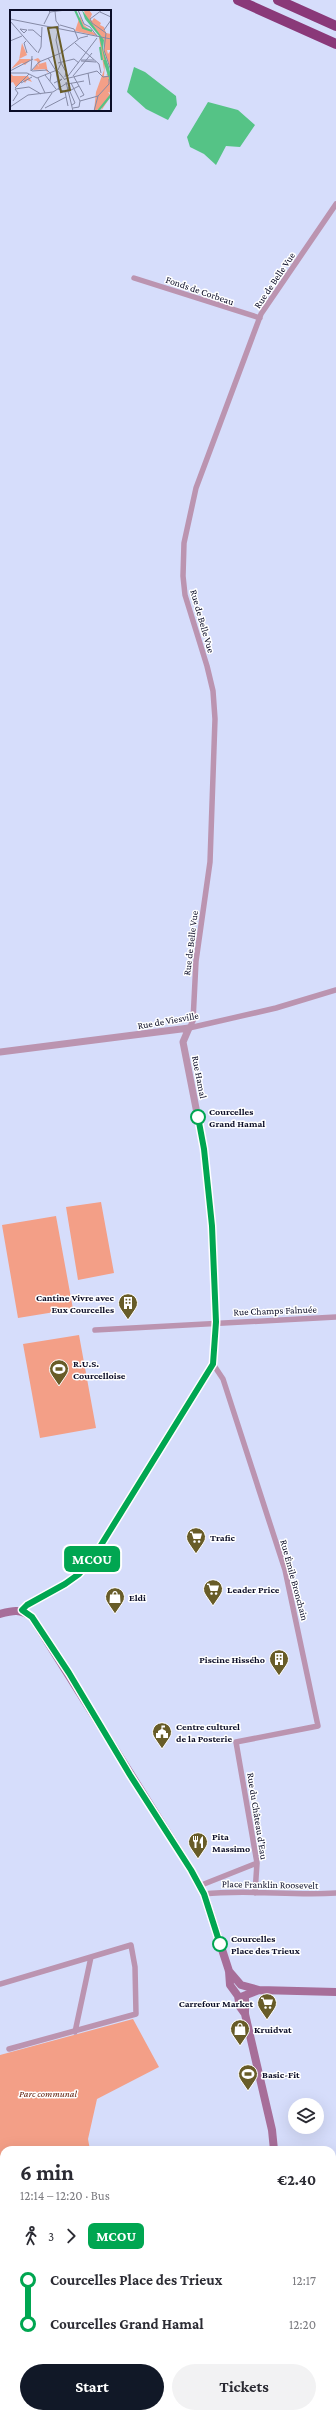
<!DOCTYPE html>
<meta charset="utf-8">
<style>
:root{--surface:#fff;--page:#f2f2f3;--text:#2b2b33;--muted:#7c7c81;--accent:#111827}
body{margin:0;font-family:"Crimson Pro",serif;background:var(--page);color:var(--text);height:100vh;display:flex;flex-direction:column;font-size:15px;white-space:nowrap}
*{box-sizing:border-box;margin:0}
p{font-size:13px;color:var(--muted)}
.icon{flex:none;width:22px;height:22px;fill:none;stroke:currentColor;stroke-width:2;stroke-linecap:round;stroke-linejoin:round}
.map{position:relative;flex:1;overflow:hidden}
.drawer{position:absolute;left:0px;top:2146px;width:336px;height:272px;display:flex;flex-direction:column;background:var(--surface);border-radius:12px 12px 0 0;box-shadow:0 4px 16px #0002}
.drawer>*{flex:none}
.badge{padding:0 8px;border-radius:6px;font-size:14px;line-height:26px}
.tools{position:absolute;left:288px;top:2098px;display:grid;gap:8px}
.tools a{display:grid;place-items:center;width:36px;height:36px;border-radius:50%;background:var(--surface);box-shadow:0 4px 16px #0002;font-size:20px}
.map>.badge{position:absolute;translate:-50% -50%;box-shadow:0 0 0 2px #fff}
.legs{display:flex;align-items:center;gap:6px;height:44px;padding:0 20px;font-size:13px}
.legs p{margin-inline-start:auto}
.headline{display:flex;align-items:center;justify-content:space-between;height:68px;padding:0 20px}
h1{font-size:22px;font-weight:700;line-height:30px}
.action{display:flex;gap:8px;margin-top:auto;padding:8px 20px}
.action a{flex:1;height:46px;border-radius:24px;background:var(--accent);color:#fff;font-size:16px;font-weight:700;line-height:46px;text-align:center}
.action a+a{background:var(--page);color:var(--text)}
ul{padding:0 20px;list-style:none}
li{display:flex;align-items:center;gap:14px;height:44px;font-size:15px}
li i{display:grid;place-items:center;width:6px;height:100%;margin:0 5px;background:currentColor}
li i::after{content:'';width:10px;height:10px;margin:-5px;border:3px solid;border-radius:50%;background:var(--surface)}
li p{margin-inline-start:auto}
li:first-child i{background:linear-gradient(#0000 50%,currentColor 0)}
li:last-child i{background:linear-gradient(currentColor 50%,#0000 0)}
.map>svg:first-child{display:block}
</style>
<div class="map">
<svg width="336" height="2418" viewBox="0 0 336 2418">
<rect width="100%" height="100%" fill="#d6ddfb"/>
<path fill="#f39f87" d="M101 1202 114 1273 78 1280 66 1207Z
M56 1216 73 1309 18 1318 2 1225Z
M79 1335 96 1428 40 1438 23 1344Z
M133 2019 159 2067 97 2099 88 2139 90 2150H4V2212L0 2197V2055Z"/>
<path fill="#55c386" d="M134 67 145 72 176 96 177 105 168 120 146 109 127 92Z
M208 102 238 110 255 125 240 147 226 146 216 165 204 154 190 147 187 137Z"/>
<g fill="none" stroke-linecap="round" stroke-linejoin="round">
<path stroke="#bb94b0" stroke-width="5.5" d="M134 278 260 318
M189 1028 193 1021 196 961 210 862 215 719 213 691 207 666 185 595 183 576 184 543 196 488 261 314 336 204
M189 1028 276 1008 336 990
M95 1330 336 1317
M213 1364 223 1379 285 1570 318 1726 236 1742 257 1863 255 1893
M199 1886 257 1863
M204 1894C247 1889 292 1896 336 1893
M0 1984 131 1945 135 1967 136 2014 9 2049
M75 2032 91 1957
M332 2176H336
M0 2366 4 2368
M78 2414 84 2418
M319 2414 320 2418"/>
<path stroke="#bb94b0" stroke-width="7" d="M0 1052 189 1028
M22 1610 27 1605 65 1584 79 1574 93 1558 213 1364 216 1322 212 1226 204 1149 183 1042 189 1028"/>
<path stroke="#a76e99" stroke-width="8" d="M0 1614C14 1610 20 1609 32 1617L191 1870 204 1894 229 1971 230 1985 238 1996 240 2007 245 2014
M229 1971 241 1985 259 1990
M245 1996V2014L272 2130 274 2150
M241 1997 259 1990 336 1992
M0 2270 4 2269
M277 2414V2418"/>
<path stroke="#8a3979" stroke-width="10" d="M238 0 336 44
M278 0 336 26"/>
</g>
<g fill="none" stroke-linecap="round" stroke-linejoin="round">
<defs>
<path id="line-1" d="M198 1117 204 1149 212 1226 216 1322 213 1364 93 1558 79 1574 65 1584 27 1605 22 1610 32 1617 69 1673 130 1775 191 1870 204 1894 220 1944"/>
</defs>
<use href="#line-1" stroke="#fff" stroke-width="9"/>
<use href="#line-1" stroke="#00a651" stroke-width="6"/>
</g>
<defs>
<symbol id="building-pin" viewBox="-11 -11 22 30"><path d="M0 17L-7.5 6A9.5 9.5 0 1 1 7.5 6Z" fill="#685c28" stroke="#fff"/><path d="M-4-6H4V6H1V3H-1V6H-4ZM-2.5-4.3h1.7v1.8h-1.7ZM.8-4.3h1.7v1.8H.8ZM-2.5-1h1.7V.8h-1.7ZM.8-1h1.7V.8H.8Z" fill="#fff"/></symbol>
<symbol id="stadium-pin" viewBox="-11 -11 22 30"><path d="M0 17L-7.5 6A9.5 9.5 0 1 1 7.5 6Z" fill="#685c28" stroke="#fff"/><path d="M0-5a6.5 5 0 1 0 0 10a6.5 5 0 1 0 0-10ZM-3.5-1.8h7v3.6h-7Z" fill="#fff"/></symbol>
<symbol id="supermarket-pin" viewBox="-11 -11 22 30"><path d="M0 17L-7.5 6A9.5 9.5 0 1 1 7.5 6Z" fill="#685c28" stroke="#fff"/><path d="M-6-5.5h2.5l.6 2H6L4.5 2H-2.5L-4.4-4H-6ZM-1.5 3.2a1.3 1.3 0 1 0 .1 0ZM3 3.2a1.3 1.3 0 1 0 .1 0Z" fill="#fff"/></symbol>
<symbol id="shop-pin" viewBox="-11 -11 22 30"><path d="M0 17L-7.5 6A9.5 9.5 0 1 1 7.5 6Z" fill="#685c28" stroke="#fff"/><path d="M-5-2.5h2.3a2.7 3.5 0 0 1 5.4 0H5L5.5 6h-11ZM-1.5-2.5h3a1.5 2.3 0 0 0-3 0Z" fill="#fff"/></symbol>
<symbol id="civic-pin" viewBox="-11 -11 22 30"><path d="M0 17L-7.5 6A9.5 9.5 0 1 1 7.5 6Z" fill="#685c28" stroke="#fff"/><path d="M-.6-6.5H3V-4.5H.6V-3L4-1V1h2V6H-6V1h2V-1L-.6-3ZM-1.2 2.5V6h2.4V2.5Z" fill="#fff"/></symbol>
<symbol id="restaurant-pin" viewBox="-11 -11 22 30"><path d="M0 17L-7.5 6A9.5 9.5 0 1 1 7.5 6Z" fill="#685c28" stroke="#fff"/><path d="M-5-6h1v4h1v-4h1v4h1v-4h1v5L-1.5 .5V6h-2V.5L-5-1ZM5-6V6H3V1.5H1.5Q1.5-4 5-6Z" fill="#fff"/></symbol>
</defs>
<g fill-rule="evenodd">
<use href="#building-pin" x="117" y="1292" width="22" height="30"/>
<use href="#stadium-pin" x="48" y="1358" width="22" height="30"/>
<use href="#supermarket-pin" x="185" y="1526" width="22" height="30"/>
<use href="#supermarket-pin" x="202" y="1578" width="22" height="30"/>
<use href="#shop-pin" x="104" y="1586" width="22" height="30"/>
<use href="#building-pin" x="268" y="1648" width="22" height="30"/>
<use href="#civic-pin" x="151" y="1721" width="22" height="30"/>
<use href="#restaurant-pin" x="187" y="1831" width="22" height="30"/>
<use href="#supermarket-pin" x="256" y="1992" width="22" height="30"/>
<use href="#shop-pin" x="229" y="2018" width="22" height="30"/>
<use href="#stadium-pin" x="237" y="2063" width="22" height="30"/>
</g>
<g fill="#fff" stroke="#00a651" stroke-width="2">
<circle cx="198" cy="1117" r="7"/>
<circle cx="220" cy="1944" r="7"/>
</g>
<g text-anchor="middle" stroke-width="3" stroke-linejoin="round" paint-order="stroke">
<g font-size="10" fill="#0b0d27" stroke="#fff">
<text transform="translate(274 280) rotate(-56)" y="4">Rue de Belle Vue</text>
<text transform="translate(200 290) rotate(19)" y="4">Fonds de Corbeau</text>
<text transform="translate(203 621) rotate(74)" y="4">Rue de Belle Vue</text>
<text transform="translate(190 943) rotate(-83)" y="4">Rue de Belle Vue</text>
<text transform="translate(168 1020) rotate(-10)" y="4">Rue de Viesville</text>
<text transform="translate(200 1077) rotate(79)" y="4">Rue Hamal</text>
<text transform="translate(275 1310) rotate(-2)" y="4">Rue Champs Falnuée</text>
<text transform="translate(295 1580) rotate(75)" y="4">Rue Émile Bronchain</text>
<text transform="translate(258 1816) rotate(81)" y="4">Rue du Château d'Eau</text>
<text transform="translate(270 1884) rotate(1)" y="4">Place Franklin Roosevelt</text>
</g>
<g font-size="10" font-weight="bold" fill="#0b0d27" stroke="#fff" text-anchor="start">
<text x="209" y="1115">Courcelles<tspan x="209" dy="12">Grand Hamal</tspan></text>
<text x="231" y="1942">Courcelles<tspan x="231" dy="12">Place des Trieux</tspan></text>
</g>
<g font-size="10" font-weight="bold" fill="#0b0d27" stroke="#fff" text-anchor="start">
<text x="114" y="1301" text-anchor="end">Cantine Vivre avec<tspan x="114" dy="12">Eux Courcelles</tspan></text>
<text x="73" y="1367">R.U.S.<tspan x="73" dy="12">Courcelloise</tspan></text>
<text x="210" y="1541">Trafic</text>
<text x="227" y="1593">Leader Price</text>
<text x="129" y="1601">Eldi</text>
<text x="265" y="1663" text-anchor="end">Piscine Hissého</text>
<text x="176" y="1730">Centre culturel<tspan x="176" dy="12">de la Posterie</tspan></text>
<text x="212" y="1840">Pita<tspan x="212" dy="12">Massimo</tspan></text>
<text x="253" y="2007" text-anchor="end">Carrefour Market</text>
<text x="254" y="2033">Kruidvat</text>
<text x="262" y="2078">Basic-Fit</text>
</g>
<g font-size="10" font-style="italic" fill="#62210e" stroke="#fff">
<text x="48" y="2097">Parc communal</text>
</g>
</g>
<g transform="translate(10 10)">
<rect width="101" height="101" fill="#d6ddfb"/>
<path d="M74 0H79L82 4 80 9 82 11 84 8 91 13 90 15 94 17 96 23 101 24V40H97L98 44 101 40V60L94 41V30L75 6ZM70 6 74 15 88 26 65 21ZM89 27H90L98 57 95 53 94 66H98L96 65 99 63 101 83 98 82 101 86 91 101 92 98 84 101 86 82 94 60ZM12 33 17 45 9 49H21L15 55 12 53 1 59 9 50ZM28 48 31 51 29 54 36 52 38 63 35 59 23 60 27 54 29 57 27 51 23 50ZM1 64 3 66H18L22 72 17 70 15 73 13 70 6 77 3 72 0 73Z" fill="#f39f87"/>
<path d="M72 0 94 30 93 40 99 57 101 67V77L89 26 75 9Z" fill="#55c386"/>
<path fill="none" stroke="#55c386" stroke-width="2" d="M65 0 73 18 82 21M90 37 92 50M94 50 99 66M88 101 101 85"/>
<path fill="none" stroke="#858aa6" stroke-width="1" d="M38 0 40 2 56 0M68 0 74 14 80 17 87 26M45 1 46 11 49 15 46 30 51 53 48 60M90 2 101 7M0 9 101 29M0 11 27 42M82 13 96 23 94 40 101 61M82 13 80 9 92 0M34 14 40 2M50 15 64 19 68 29M17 20 10 19 14 23 17 20M18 20H23L31 27M94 20 101 10M0 31 12 26M16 31 14 33 17 43M65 33 89 54 91 63M28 43 31 37 32 17M38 48 46 61 49 79M71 50H84M71 51 86 52M48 53 64 49 69 53M51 53 56 62 55 67M0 61 23 49M21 61 29 52 51 43 70 28 78 26M21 61 22 46M22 61 37 60 41 64 40 71M0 63H17L27 68 47 60 55 70M78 63 80 75M35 65 46 79M58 66 87 28M63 66 82 43M64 67 74 85 70 87M28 68 35 83M55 69 87 61 93 67 101 66M56 72 63 101M11 73 22 67M44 73 52 69 49 72M61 73 70 91M57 74 74 71M58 77 65 93 62 95M5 78 19 64M5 79 19 77 31 84M48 79 57 82 69 76M55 82 58 96M88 86 99 74V69M3 91 8 83 5 79M70 91 88 86M0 97 18 85 43 82 57 73M35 98 56 87M63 98 69 97 70 91M30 101 42 83M84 101 88 86"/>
<path fill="#685c28" fill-opacity="0.15" stroke="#685c28" stroke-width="2" d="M47 17 60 80 51 82 38 18Z"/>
<rect width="101" height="101" fill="none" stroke="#0b0d27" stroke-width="2"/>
</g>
</svg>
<div class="tools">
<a><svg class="icon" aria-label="layers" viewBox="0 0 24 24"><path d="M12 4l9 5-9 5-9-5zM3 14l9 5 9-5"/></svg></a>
</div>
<b class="badge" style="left:92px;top:1559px;background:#00a651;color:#fff">MCOU</b>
<section class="drawer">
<div class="headline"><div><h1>6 min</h1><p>12:14 – 12:20 · Bus</p></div><b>€2.40</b></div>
<div class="legs"><svg class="icon" aria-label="walk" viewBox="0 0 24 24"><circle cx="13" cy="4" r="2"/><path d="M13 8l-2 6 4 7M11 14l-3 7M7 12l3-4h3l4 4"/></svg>3<svg class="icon" aria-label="forward" viewBox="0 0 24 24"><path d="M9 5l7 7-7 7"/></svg><b class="badge" style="background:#00a651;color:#fff">MCOU</b></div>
<ul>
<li><i style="color:#00a651"></i><b>Courcelles Place des Trieux</b><p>12:17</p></li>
<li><i style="color:#00a651"></i><b>Courcelles Grand Hamal</b><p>12:20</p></li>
</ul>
<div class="action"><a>Start</a><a>Tickets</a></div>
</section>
</div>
